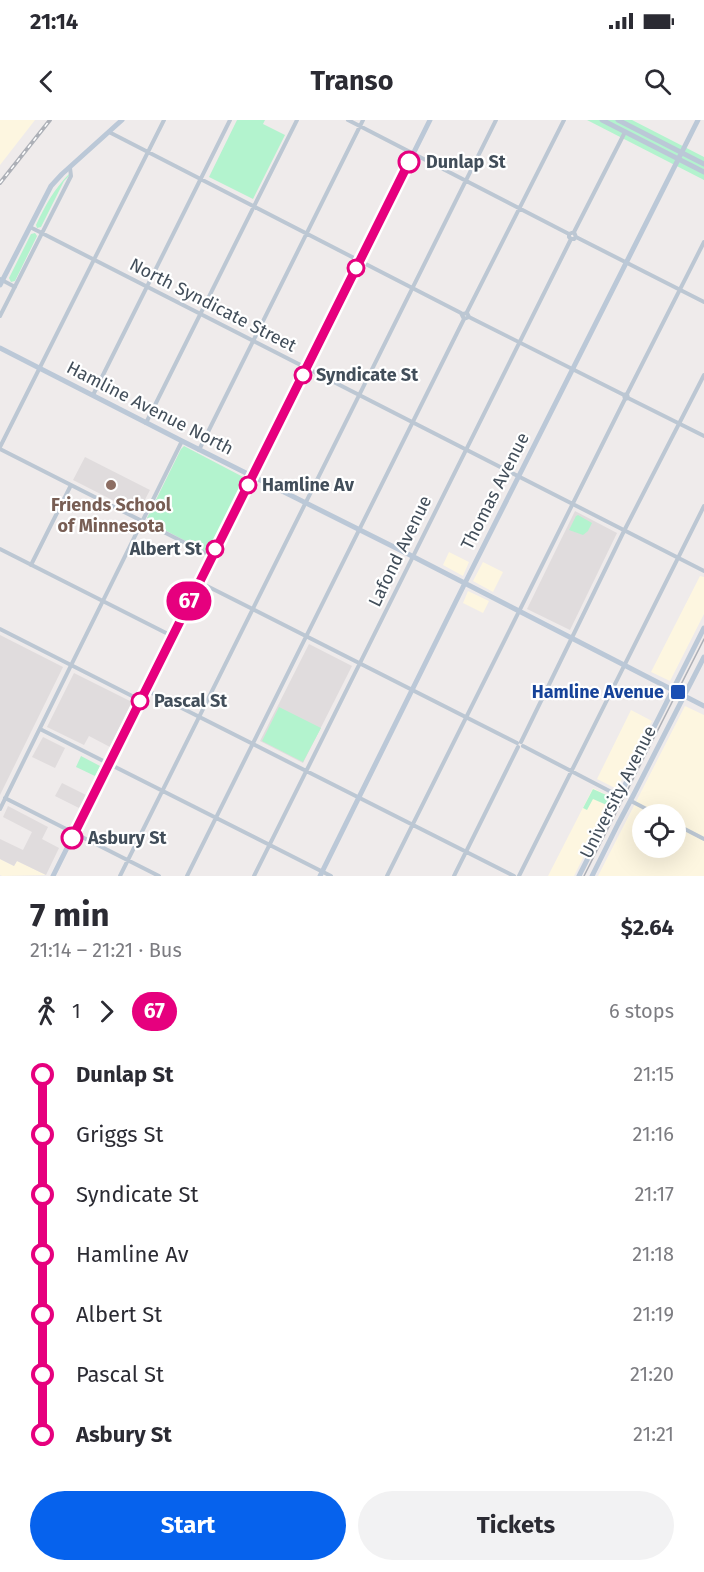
<!DOCTYPE html>
<meta charset="utf-8">
<style>
:root{--surface:#fff;--page:#f2f2f3;--text:#2b2b33;--muted:#7c7c81;--accent:#0662ed}
body{margin:0;font-family:"Fira Sans",sans-serif;background:var(--page);color:var(--text);height:100vh;display:flex;flex-direction:column;font-size:22px;white-space:nowrap}
*{box-sizing:border-box;margin:0}
p{font-size:20px;color:var(--muted)}
.icon{flex:none;width:33px;height:33px;fill:none;stroke:currentColor;stroke-width:2;stroke-linecap:round;stroke-linejoin:round}
.map{position:relative;height:756px;overflow:hidden}
.side{display:flex;flex-direction:column;background:var(--surface);flex:1}
.side>*{flex:none}
.badge{padding:0 12px;border-radius:20px;font-size:21px;line-height:39px}
.fabs{position:absolute;left:632px;top:684px;display:grid;gap:12px}
.fabs a{display:grid;place-items:center;width:54px;height:54px;border-radius:50%;background:var(--surface);box-shadow:0 6px 24px #0002;font-size:30px}
.map>.badge{position:absolute;translate:-50% -50%;box-shadow:0 0 0 3px #fff}
.legs{display:flex;align-items:center;gap:9px;height:66px;padding:0 30px;font-size:20px}
.legs p{margin-inline-start:auto}
.summary{display:flex;align-items:center;justify-content:space-between;height:102px;padding:0 30px}
h1{font-size:33px;font-weight:700;line-height:45px}
.action{display:flex;gap:12px;margin-top:auto;padding:12px 30px}
.action a{flex:1;height:69px;border-radius:36px;background:var(--accent);color:#fff;font-size:24px;font-weight:700;line-height:69px;text-align:center}
.action a+a{background:var(--page);color:var(--text)}
ul{padding:0 30px;list-style:none}
li{display:flex;align-items:center;gap:21px;height:60px;font-size:22px}
li i{display:grid;place-items:center;width:9px;height:100%;margin:0 8px;background:currentColor}
li i::after{content:'';width:15px;height:15px;margin:-8px;border:4px solid;border-radius:50%;background:var(--surface)}
li p{margin-inline-start:auto}
li:first-child i{background:linear-gradient(#0000 50%,currentColor 0)}
li:last-child i{background:linear-gradient(currentColor 50%,#0000 0)}
.status{display:flex;justify-content:space-between;align-items:center;height:42px;padding:0 30px;background:var(--surface);direction:ltr}
.status svg{height:16px;fill:currentColor}
header{display:flex;justify-content:space-between;align-items:center;height:78px;padding:0 30px;background:var(--surface);font-size:27px;font-weight:700}
.map>svg:first-child{display:block}
</style>
<div class="status"><b>21:14</b><svg viewBox="0 0 49 12"><path d="M0 12V9h3v3zM5 12V6h3v6zM10 12V3h3v9zM15 12V0h3v12zM26 1h20v11H26zM47 4h2v5h-2z"/></svg></div>
<header><svg class="icon" aria-label="back" viewBox="0 0 24 24"><path d="M15 5l-7 7 7 7"/></svg>Transo<svg class="icon" aria-label="search" viewBox="0 0 24 24"><circle cx="10" cy="10" r="6"/><path d="M15 15l6 6"/></svg></header>
<div class="map">
<svg width="704" height="756" viewBox="0 0 704 756">
<rect width="100%" height="100%" fill="#efebeb"/>
<path fill="#fdf6e0" fill-rule="evenodd" d="M0 0H35L0 45Z
M449 432 469 442 463 456 443 445Z
M483 442 503 452 493 472 473 461Z
M700 456 704 457V494L670 561 651 552Z
M468 471 489 481 483 493 463 483Z
M685 586 704 595V756H598ZM642 694H675V728H642Z
M631 590 652 601 617 669 597 659Z
M593 668 613 678 574 756H548Z
M0 739 14 746 17 741 46 755 2 756 0 755Z"/>
<path fill="#e0dcdd" d="M85 337 150 370 138 393 73 360Z
M575 391 617 413 570 510 527 489Z
M0 515 63 547 0 675Z
M309 524 352 546 303 643 260 621Z
M74 553 132 582 110 627 89 616 84 625 47 607Z
M43 617 65 628 55 648 32 637Z
M62 663 86 675 79 688 55 676Z
M8 686 48 707 42 719 59 728 46 755 17 741 14 746 0 739V719L23 730 32 712 3 697Z"/>
<path fill="#b3f3ce" d="M237 0H265L263 4 285 15 253 79 209 57Z
M587 0H632L704 37V60Z
M69 54V56L64 61 41 107 37 108 36 105C45 86 54 69 69 54Z
M35 113 37 116 15 161 11 162 9 158 31 114Z
M184 326 245 358 210 430 207 432 147 401V398L181 329Z
M578 395 592 403 588 411 583 415 569 410 576 396Z
M279 587 321 608 303 642 262 621Z
M81 636 100 646 95 656 76 647Z
M593 669 613 678 609 686 593 679 587 690 583 688Z"/>
<g fill="none" stroke-linecap="round" stroke-linejoin="round">
<path stroke="#bcc7d3" stroke-width="4" d="M348 0 569 114V117L571 119H574L576 117 574 112 569 114
M109 12 461 193 464 199 469 197 467 193 463 194
M30 107 704 451
M574 112 625 12
M576 117 704 182
M0 159 15 167
M467 192 564 0
M0 196 71 56 70 48
M469 197 624 275
M627 274 704 122
M93 275 230 0
M628 278 704 316
M146 303 297 0
M0 327 164 0
M0 329 211 436
M199 330 363 0
M0 429 172 516
M31 445 71 365
M199 462 517 623
M0 509 140 580
M146 570 514 756
M40 609 331 756
M521 622 624 411 704 255
M523 626 619 676
M5 678 159 756
M631 681 656 694
M0 689 182 321
M675 704 704 719
M120 756 496 0
M187 756 464 199
M254 756 571 119
M387 756 625 279 624 275 627 274 628 278 625 279
M454 756 518 627
M519 756 704 386"/>
<path stroke="#bbc8d7" stroke-width="5" d="M602 0 704 52
M618 0 704 44
M0 165 51 66 62 54 122 0
M0 228 182 321 408 434 704 586
M53 756 430 0
M320 756 465 463 698 0
M579 756 704 508
M592 756 618 704 634 674 704 537"/>
<path stroke="#adb0b7" stroke-width="1.5" d="M584 756 704 519"/>
<defs>
<path id="rail" d="M0 63 50 0"/>
</defs>
<use href="#rail" stroke="#adb0b7" stroke-width="4"/>
<use href="#rail" stroke="#fff" stroke-width="1.5" stroke-dasharray="4.5" stroke-linecap="butt"/>
</g>
<g fill="none" stroke-linecap="round" stroke-linejoin="round">
<defs>
<path id="line-1" d="M72 718 409 42"/>
</defs>
<use href="#line-1" stroke="#fff" stroke-width="14"/>
<use href="#line-1" stroke="#e6007e" stroke-width="9"/>
</g>
<g fill="#fff" stroke="#e6007e" stroke-width="3">
<circle cx="409" cy="42" r="10"/>
<circle cx="356" cy="148" r="8"/>
<circle cx="303" cy="255" r="8"/>
<circle cx="248" cy="365" r="8"/>
<circle cx="215" cy="429" r="8"/>
<circle cx="140" cy="581" r="8"/>
<circle cx="72" cy="718" r="10"/>
</g>
<circle fill="#8d6e63" stroke="#fff" stroke-width="2" cx="111" cy="365" r="6"/>
<rect fill="#1a4fb4" stroke="#fff" stroke-width="2" x="670" y="564" width="16" height="16" rx="3"/>
<g text-anchor="middle" stroke-width="4.5" stroke-linejoin="round" paint-order="stroke">
<g font-size="18" font-weight="bold" fill="#424e5a" stroke="#fff" text-anchor="start">
<text x="426" y="48">Dunlap St</text>
<text x="316" y="261">Syndicate St</text>
<text x="262" y="371">Hamline Av</text>
<text x="202" y="435" text-anchor="end">Albert St</text>
<text x="154" y="587">Pascal St</text>
<text x="88" y="724">Asbury St</text>
</g>
<g font-size="18" fill="#424e5a" stroke="#fff">
<text transform="translate(213 185) rotate(27)" y="6">North Syndicate Street</text>
<text transform="translate(150 288) rotate(27)" y="6">Hamline Avenue North</text>
<text transform="translate(495 371) rotate(-63)" y="6">Thomas Avenue</text>
<text transform="translate(400 431) rotate(-64)" y="6">Lafond Avenue</text>
<text transform="translate(618 672) rotate(-63)" y="6">University Avenue</text>
</g>
<g font-size="18" font-weight="bold" fill="#785e54" stroke="#fff">
<text x="111" y="391">Friends School<tspan x="111" dy="21">of Minnesota</tspan></text>
</g>
<g font-size="18" font-weight="bold" fill="#164399" stroke="#fff" text-anchor="end">
<text x="664" y="578">Hamline Avenue</text>
</g>
</g>
</svg>
<div class="fabs">
<a><svg class="icon" aria-label="locate" viewBox="0 0 24 24"><circle cx="12" cy="12" r="6"/><path d="M12 2v4M12 18v4M2 12h4M18 12h4"/></svg></a>
</div>
<b class="badge" style="left:189px;top:481px;background:#e6007e;color:#fff">67</b>
</div>
<section class="side">
<div class="summary"><div><h1>7 min</h1><p>21:14 – 21:21 · Bus</p></div><b>$2.64</b></div>
<div class="legs"><svg class="icon" aria-label="walk" viewBox="0 0 24 24"><circle cx="13" cy="4" r="2"/><path d="M13 8l-2 6 4 7M11 14l-3 7M7 12l3-4h3l4 4"/></svg>1<svg class="icon" aria-label="forward" viewBox="0 0 24 24"><path d="M9 5l7 7-7 7"/></svg><b class="badge" style="background:#e6007e;color:#fff">67</b><p>6 stops</p></div>
<ul>
<li><i style="color:#e6007e"></i><b>Dunlap St</b><p>21:15</p></li>
<li><i style="color:#e6007e"></i><span>Griggs St</span><p>21:16</p></li>
<li><i style="color:#e6007e"></i><span>Syndicate St</span><p>21:17</p></li>
<li><i style="color:#e6007e"></i><span>Hamline Av</span><p>21:18</p></li>
<li><i style="color:#e6007e"></i><span>Albert St</span><p>21:19</p></li>
<li><i style="color:#e6007e"></i><span>Pascal St</span><p>21:20</p></li>
<li><i style="color:#e6007e"></i><b>Asbury St</b><p>21:21</p></li>
</ul>
<div class="action"><a>Start</a><a>Tickets</a></div>
</section>
